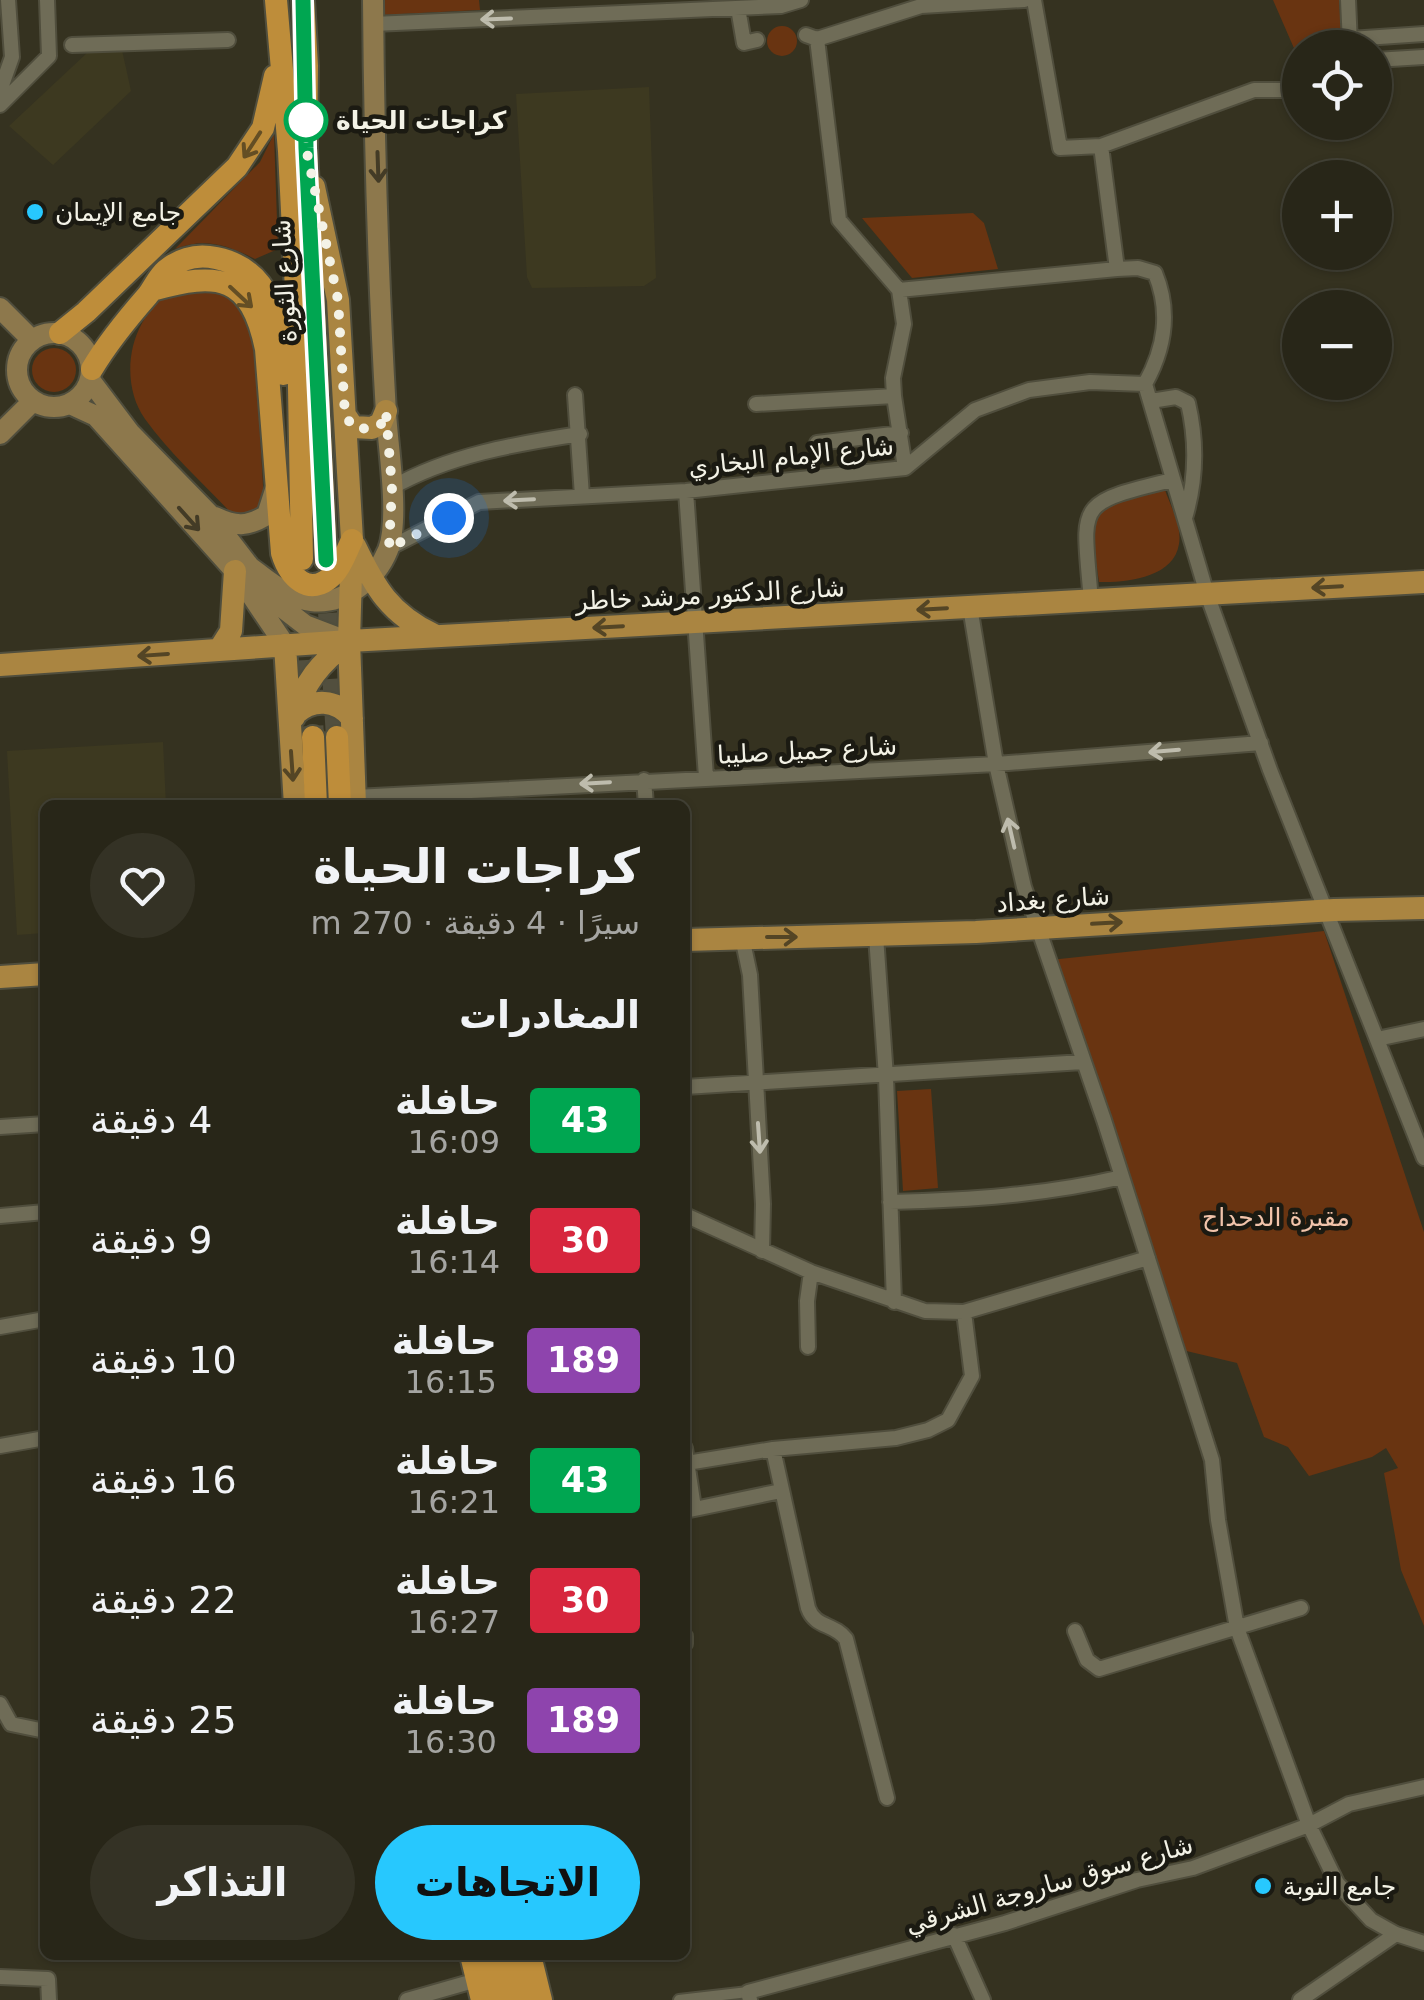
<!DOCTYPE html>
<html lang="ar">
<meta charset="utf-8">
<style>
:root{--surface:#282618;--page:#343225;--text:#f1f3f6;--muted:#a5a5a2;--line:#444337;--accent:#27c8fe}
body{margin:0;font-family:"DejaVu Sans",Vazirmatn,sans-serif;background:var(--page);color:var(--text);direction:rtl;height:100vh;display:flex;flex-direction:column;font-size:38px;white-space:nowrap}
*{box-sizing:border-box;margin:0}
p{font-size:32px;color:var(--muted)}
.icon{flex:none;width:55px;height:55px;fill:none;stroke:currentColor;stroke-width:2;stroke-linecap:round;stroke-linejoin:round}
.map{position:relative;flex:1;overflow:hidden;direction:ltr}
.details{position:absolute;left:40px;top:800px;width:650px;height:1160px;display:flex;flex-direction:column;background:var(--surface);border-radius:15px;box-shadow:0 2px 8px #0004,0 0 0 2px var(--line);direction:rtl}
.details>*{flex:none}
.badge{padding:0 20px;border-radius:8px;font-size:35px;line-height:65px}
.fabs{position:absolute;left:1282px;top:30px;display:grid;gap:20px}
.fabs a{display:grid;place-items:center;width:110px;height:110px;border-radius:50%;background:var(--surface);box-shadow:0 2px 8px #0004,0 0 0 2px var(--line);font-size:50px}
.you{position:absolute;width:50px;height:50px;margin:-25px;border:8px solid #fff;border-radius:50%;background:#1a73e8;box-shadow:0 0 0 15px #1a73e833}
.map>.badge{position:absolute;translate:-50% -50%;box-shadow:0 0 0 5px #fff}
h2{padding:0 50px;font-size:38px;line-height:90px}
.round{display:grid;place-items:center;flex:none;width:105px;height:105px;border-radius:52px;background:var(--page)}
.overview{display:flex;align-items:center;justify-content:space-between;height:170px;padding:0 50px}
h1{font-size:48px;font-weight:700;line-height:75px}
.button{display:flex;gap:20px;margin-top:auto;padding:20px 50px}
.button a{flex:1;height:115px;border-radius:60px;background:var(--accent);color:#111;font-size:40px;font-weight:700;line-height:115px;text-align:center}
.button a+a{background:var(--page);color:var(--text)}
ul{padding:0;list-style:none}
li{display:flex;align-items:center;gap:30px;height:120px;padding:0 50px}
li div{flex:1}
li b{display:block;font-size:38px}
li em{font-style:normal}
li .badge{min-width:110px;font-weight:700;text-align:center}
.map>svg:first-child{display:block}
</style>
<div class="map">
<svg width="1424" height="2000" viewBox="0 0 1424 2000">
<rect width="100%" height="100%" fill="#353220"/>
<path fill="#3d3920" d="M122 50 131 91 53 165 9 126 88 52Z
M649 87 656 278 644 286 532 288 527 277 516 94Z
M163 742 166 805H45V933L17 935 7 751Z"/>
<path fill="#693411" d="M379 0H479L480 10 380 15Z
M1273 0H1339L1342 47 1300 48V62Z
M767 41a15 15 0 1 1 30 0a15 15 0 1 1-30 0Z
M274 134 278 249 255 259C228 245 204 237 175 249L260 162Z
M973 213 984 223 998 269 912 278 862 218Z
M206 287 239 301 254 335 264 502 253 513 234 516C206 486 169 453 145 419 117 379 130 313 175 291 184 287 197 288 206 287Z
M32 370a22 22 0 1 1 44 0a22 22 0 1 1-44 0Z
M1165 490C1171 507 1182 526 1179 544 1174 578 1125 583 1099 582 1088 503 1088 507 1165 490Z
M1324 931 1424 1232V1626L1401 1570 1384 1473 1398 1468 1386 1448 1372 1457 1309 1476 1288 1447 1264 1437 1237 1363 1178 1349 1050 960Z
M931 1089 938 1188 903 1191 897 1091Z"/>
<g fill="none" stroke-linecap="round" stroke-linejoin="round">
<path stroke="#524f3e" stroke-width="22" stroke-dasharray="22 11" stroke-linecap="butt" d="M327 580 337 737
M307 627 313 737"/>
<defs>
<path id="pedestrian" d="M679 2000 748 1992"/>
<path id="minor" d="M1034 0 1060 148 1101 146 1254 90H1300
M1348 0 1350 44
M738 8 744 43 757 40
M373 24 781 6 801 0
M806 35 817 39 921 6 1024 0
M817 39 839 220 899 290 904 324 893 378 894 396 905 468
M1350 39 1424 34
M72 45 228 40
M1375 60 1424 57
M0 91 12 57 8 0
M0 105 49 56 47 0
M1101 146 1117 269
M899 290 1117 269 1138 268 1155 273C1171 312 1165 348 1145 384
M1145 384 1207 594 1270 770 1424 1158
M575 395 582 496
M1151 401 1176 397 1188 403C1197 441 1196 481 1185 518
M756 404 894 396
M817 443 901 433
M391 488C449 455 515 444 580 434
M686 491 706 777
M389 548 479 502 686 491 905 468 975 410 1029 390 1090 382 1145 384
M1091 601C1083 502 1073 504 1172 480
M970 607 996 764 1024 887 1104 1120 1212 1460 1218 1520 1237 1628 1309 1825 1337 1883 1371 1920 1396 1934 1424 1943
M644 780 646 805
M355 797 996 764 1261 743
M876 936 886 1077 894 1302
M742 937 750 975 763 1204 762 1251
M1377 1039 1424 1029
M685 1087 1083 1062
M0 1127 45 1124
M890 1202C969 1200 1046 1195 1122 1177
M685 1215 811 1272 925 1311 964 1312 1148 1258
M0 1216 45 1212
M0 1327 45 1319
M808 1347 807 1301 811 1272
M0 1446 45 1438
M685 1448 694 1508
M773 1449 808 1608C815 1628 834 1623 846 1639L887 1798
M687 1463 773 1449 896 1438 928 1430 948 1420 972 1376 964 1312
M685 1511 781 1491
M1075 1631 1087 1660 1099 1669 1301 1608
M685 1636V1644
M0 1704 11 1724 45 1731
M954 1935 983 2000
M0 1977 48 1979 49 2000
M407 2000 477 1980
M750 2000 748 1992 1005 1923 1137 1880 1193 1868 1309 1825 1349 1804 1424 1787
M1300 2000 1396 1934"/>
<path id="secondary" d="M0 308 32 340
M17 370a37 37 0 1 1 74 0a37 37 0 1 1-74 0Z
M90 380 130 433 209 514 279 605 305 625 347 641
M70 404 96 416 235 571 285 645
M0 434 33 401
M215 517C236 527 247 527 267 515L276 487
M251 568C268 580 289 599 311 601 344 605 376 580 388 550 400 519 388 447 386 413 378 276 374 137 373 0"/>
<path id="primary" d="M314 187 338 300 352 540 349 641 355 805
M345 415 353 427 372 428 381 423 386 411
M355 546C375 588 390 614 434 635
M285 645 295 805
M219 650 231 631 235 571
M0 665 349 641 1424 582
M295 714C313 698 336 699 352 718
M294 717C304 682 320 663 349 641
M685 940 976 932 1334 910 1424 908
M0 977 45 974"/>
<path id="trunk" d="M276 0 289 151 298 330 302 559
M303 0 307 66 306 148 326 560
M152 290C219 271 251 275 266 349L282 553C289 576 309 599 333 575 342 566 346 552 352 540
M60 333 86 312 237 167 263 128 275 76
M92 369C108 342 127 319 148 295 154 287 158 277 166 270 181 258 198 254 216 258 274 270 280 324 283 374
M313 737 316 805
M337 737 340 805
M471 1955 482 2000
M492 1955 502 2000
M509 1955 519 2000
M530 1955 541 2000"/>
</defs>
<use href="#pedestrian" stroke="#504e3d" stroke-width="14"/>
<use href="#minor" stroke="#504e3d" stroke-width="18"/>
<use href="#secondary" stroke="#504e3d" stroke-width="24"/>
<use href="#primary" stroke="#504e3d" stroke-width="26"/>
<use href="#trunk" stroke="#504e3d" stroke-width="26"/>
<use href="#pedestrian" stroke="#6f6c57" stroke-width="10"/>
<use href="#minor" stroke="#6f6c57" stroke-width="14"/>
<use href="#secondary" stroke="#8d784c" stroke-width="20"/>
<use href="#primary" stroke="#aa8541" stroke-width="22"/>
<use href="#trunk" stroke="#be8d3a" stroke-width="22"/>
</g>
<defs><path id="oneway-shaft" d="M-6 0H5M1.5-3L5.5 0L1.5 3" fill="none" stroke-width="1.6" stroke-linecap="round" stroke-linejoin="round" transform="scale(2.5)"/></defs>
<g stroke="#bebcad">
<use href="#oneway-shaft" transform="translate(496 19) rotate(178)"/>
<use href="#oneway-shaft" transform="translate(519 500) rotate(177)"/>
<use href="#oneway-shaft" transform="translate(1164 751) rotate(175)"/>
<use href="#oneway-shaft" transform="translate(595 783) rotate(177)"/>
<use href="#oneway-shaft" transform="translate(1011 833) rotate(-103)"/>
<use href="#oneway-shaft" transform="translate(759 1138) rotate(86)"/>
</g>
<g stroke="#644e24">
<use href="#oneway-shaft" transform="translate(252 145) rotate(123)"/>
<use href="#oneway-shaft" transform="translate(241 297) rotate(43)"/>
</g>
<g stroke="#433b26">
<use href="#oneway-shaft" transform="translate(378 167) rotate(88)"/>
<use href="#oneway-shaft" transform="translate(189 519) rotate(48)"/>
</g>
<g stroke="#544525">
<use href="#oneway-shaft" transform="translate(1327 587) rotate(177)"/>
<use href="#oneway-shaft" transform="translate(932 609) rotate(177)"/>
<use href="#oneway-shaft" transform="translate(608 627) rotate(177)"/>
<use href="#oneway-shaft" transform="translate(153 655) rotate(176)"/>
<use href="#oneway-shaft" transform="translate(292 766) rotate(86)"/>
<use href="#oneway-shaft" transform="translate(1107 923) rotate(-3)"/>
<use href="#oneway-shaft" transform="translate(782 937)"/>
</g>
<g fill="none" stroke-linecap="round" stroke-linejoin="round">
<defs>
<path id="line" d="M303 0 306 148 326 560"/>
</defs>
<use href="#line" stroke="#fff" stroke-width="22"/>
<use href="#line" stroke="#00a651" stroke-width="15"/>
<path stroke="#f3f2e6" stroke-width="10" stroke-dasharray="0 18" d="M306 120V148L338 300 345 415 353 427 367 429 381 424 386 412 392 488 389 548 449 518"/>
</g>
<circle fill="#fff" stroke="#00a651" stroke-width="5" cx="306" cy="120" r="20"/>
<g fill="#27c8fe" stroke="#1b1a12" stroke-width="4">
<circle cx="35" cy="212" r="10"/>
<circle cx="1263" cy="1886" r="10"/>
</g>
<g text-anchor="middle" stroke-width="9" stroke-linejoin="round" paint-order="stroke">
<g font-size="25" font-weight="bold" fill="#f3f2e6" stroke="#1b1a12" text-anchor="start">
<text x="336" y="129">كراجات الحياة</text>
</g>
<g font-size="25" fill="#f3f2e6" stroke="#1b1a12" text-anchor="start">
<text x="55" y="221">جامع الإيمان</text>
<text x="1283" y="1895">جامع التوبة</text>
</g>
<g font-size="25" fill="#f3f2e6" stroke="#1b1a12">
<text transform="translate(284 281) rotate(-93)" y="9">شارع الثورة</text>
<text transform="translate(791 456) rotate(-6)" y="9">شارع الإمام البخاري</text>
<text transform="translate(710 594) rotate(-3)" y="9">شارع الدكتور مرشد خاطر</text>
<text transform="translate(807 750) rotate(-3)" y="9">شارع جميل صليبا</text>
<text transform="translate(1053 899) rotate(-4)" y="9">شارع بغداد</text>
<text transform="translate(1049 1884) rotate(-16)" y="9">شارع سوق ساروجة الشرقي</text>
</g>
<g font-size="25" fill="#f2c4ab" stroke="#1b1a12">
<text x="1276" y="1226">مقبرة الدحداح</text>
</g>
</g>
</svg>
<div class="fabs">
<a><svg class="icon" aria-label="locate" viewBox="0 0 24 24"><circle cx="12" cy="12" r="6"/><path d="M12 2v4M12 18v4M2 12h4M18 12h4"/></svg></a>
<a>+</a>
<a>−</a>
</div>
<div class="you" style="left:449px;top:518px"></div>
<section class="details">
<div class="overview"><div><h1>كراجات الحياة</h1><p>سيرًا · 4 دقيقة · 270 m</p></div><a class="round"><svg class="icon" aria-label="heart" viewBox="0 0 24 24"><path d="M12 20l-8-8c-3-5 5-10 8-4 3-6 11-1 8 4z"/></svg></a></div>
<h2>المغادرات</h2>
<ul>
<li><span class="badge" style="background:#00a651;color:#fff">43</span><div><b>حافلة</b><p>16:09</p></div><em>4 دقيقة</em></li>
<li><span class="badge" style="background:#d7263d;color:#fff">30</span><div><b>حافلة</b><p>16:14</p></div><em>9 دقيقة</em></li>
<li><span class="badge" style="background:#8e44ad;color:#fff">189</span><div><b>حافلة</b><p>16:15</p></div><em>10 دقيقة</em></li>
<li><span class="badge" style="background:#00a651;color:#fff">43</span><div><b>حافلة</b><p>16:21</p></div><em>16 دقيقة</em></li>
<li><span class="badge" style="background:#d7263d;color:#fff">30</span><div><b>حافلة</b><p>16:27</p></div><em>22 دقيقة</em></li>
<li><span class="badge" style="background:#8e44ad;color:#fff">189</span><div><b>حافلة</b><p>16:30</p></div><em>25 دقيقة</em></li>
</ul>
<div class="button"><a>الاتجاهات</a><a>التذاكر</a></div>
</section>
</div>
